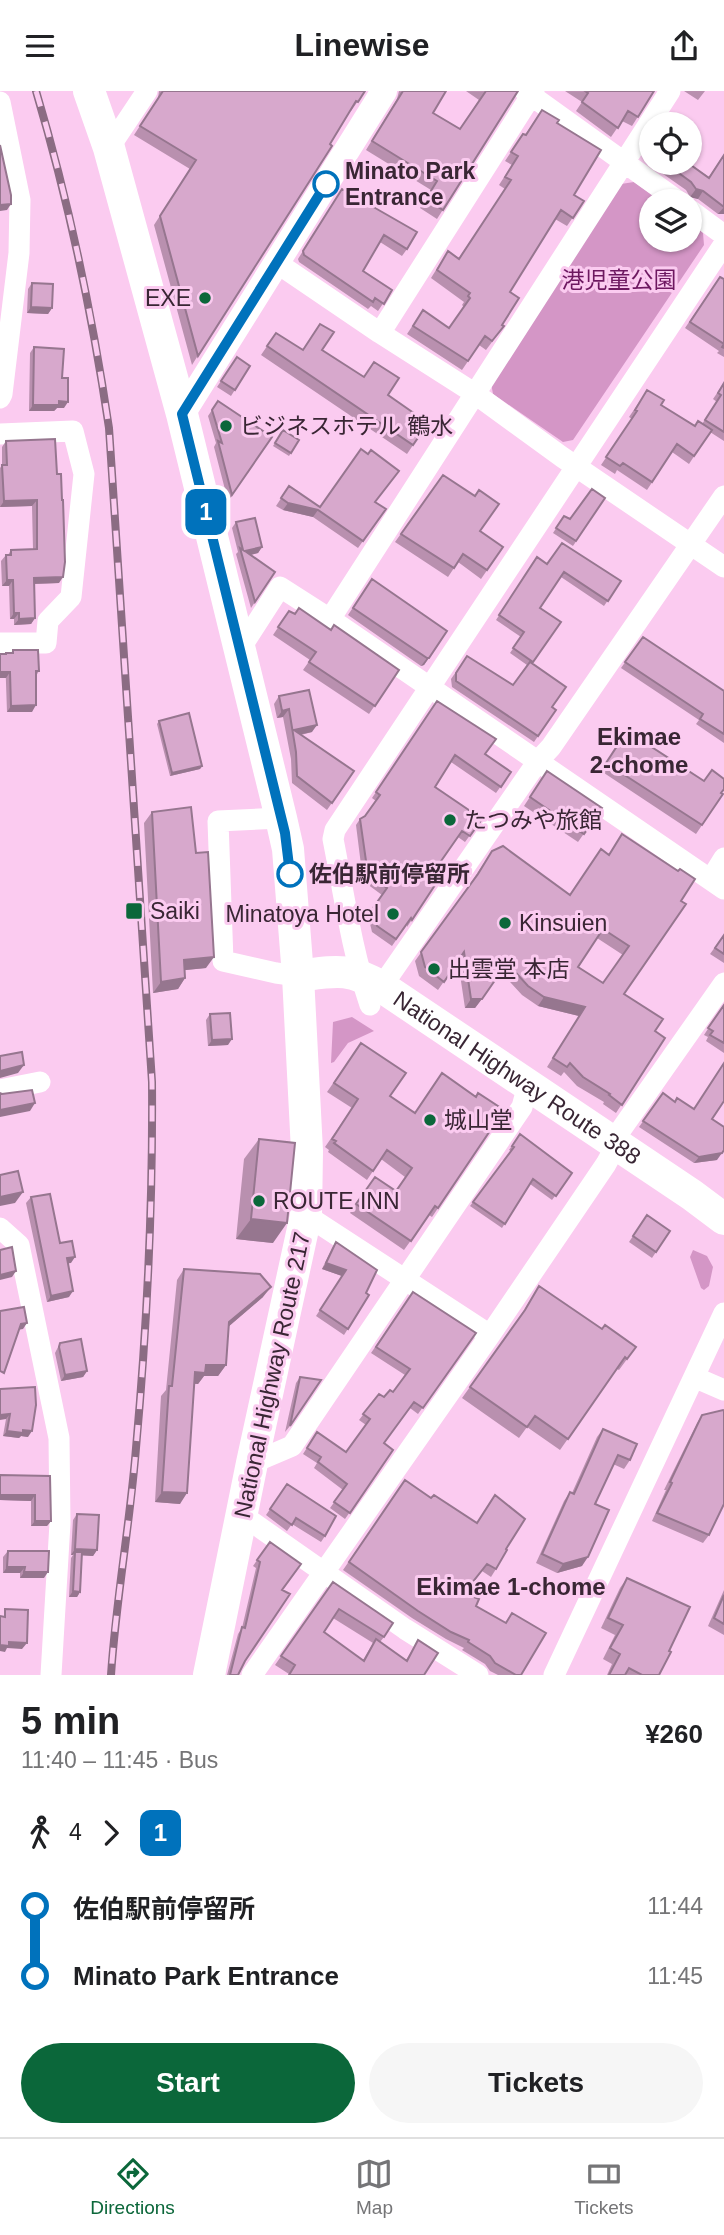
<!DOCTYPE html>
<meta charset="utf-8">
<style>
:root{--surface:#fff;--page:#f6f6f6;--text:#202124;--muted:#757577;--line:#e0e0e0;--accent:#0b673a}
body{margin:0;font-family:Arial,"Noto Sans JP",sans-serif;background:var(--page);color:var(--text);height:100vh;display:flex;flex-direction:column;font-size:26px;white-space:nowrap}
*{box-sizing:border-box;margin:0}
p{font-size:23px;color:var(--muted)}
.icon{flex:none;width:38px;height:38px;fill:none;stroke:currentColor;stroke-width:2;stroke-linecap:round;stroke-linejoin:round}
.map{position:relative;height:1584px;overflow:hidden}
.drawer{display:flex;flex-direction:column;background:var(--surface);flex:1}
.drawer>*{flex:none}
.badge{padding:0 14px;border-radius:10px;font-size:24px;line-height:46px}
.fabs{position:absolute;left:639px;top:21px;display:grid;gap:14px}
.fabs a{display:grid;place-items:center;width:63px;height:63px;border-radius:50%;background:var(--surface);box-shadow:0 2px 5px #0004;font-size:35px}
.map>.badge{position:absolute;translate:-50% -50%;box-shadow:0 0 0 4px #fff}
.legs{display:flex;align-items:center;gap:10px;height:77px;padding:0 21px;font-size:23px}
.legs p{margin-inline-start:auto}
.overview{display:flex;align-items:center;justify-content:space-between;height:119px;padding:0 21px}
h1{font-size:38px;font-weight:600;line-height:52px}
.button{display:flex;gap:14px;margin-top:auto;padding:14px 21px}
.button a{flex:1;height:80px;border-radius:42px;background:var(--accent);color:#fff;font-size:28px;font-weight:600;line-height:80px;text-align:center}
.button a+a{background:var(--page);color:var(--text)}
ul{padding:0 21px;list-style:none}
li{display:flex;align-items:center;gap:24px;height:70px;font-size:26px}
li i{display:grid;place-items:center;width:10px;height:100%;margin:0 9px;background:currentColor}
li i::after{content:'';width:18px;height:18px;margin:-9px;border:5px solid;border-radius:50%;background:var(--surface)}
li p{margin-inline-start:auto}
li:first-child i{background:linear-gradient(#0000 50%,currentColor 0)}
li:last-child i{background:linear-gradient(currentColor 50%,#0000 0)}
header{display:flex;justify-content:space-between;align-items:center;height:91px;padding:0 21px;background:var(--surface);font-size:32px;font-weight:600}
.tabs{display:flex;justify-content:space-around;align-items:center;height:98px;border-top:2px solid var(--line);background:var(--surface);font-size:19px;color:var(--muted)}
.tabs a{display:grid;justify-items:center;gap:4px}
.tabs .current{color:var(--accent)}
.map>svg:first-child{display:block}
</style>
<header><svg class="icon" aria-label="menu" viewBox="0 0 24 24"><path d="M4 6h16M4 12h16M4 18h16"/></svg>Linewise<svg class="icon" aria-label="share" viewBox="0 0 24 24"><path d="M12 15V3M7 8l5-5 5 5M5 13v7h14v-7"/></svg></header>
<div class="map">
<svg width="724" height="1584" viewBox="0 0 724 1584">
<rect width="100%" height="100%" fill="#fbcbf0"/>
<path fill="#d496c6" d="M634 91 661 110H651V149H690V132L703 142 704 154 573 349 563 351 493 303 491 292 621 93Z
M352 926 374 940 348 952 334 971 331 972 333 931Z
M693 1159 707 1165 713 1176 709 1195 704 1199 701 1197 690 1166Z"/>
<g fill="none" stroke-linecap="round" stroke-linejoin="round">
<path stroke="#fff" stroke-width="21" d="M525 0 678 110
M0 11 20 109 19 162 2 303 0 307
M109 57 147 0
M690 119 724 144
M277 172 380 242 474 302 562 366 724 476
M380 242 534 0
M0 343 73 340 84 383 71 506 48 530 46 552H0
M330 528 670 0
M240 558 280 496 330 528 724 798
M281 727 218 730 223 870 276 882 298 885
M711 788 724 767
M375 905 538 670 551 656 724 405
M370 914C352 860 344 804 333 748L335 739 724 153
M0 999 40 991
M306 1124 490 1244
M0 1137 19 1154 59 1347 60 1432 51 1584
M694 1286 724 1299
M252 1372 292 1355 522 1016 528 994
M242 1424 405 1538 478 1584
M252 1584 490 1244 606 1073 612 1062 613 1050 724 892
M554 1584 724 1222"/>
<path stroke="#fff" stroke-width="26" d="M182 323 384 0"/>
<g stroke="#fff" stroke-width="32">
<path d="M89 0 109 57 182 323 281 727 288 758 298 885 307 1060 306 1124 252 1372 209 1584"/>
<path id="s1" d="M298 885C337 880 347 876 382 896L692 1104 724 1128"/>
</g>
<defs>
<path id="rail" d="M36 0C69 111 92 222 109 337L152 991C153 1114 147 1235 136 1357 130 1433 116 1508 111 1584"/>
</defs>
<use href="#rail" stroke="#8b6c83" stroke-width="8"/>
<use href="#rail" stroke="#fbcbf0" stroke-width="5" stroke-dasharray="16" stroke-linecap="butt"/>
</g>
<path fill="#b990af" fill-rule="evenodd" d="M159 0H365L351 20H350L192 274 154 134 190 78 134 44 158 7Z
M399 0H446L433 22 460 38 479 9 466 0H518L437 128 420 117 431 99 366 59 397 8Z
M565 0H654L632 35 622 30 611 46 576 20 582 11Z
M684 0H705L698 9Z
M542 19 557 32 574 104 584 110 567 135 555 128 510 201 502 234 504 235 486 259 479 254 462 279 407 243 423 219 449 237 464 216 462 214 464 211 431 187 448 160 459 167 505 98 499 94 512 74 505 70 523 43 525 44Z
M724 63V123H718L698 108 690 106 686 99 659 80 664 72H688L709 86Z
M337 105 407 158 402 165 380 151 363 180 392 199 378 220 371 215 368 218 299 171 298 168Z
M720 186 724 188V266L717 262 719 260 685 237Z
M32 192 52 217 48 223 27 222 28 198Z
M276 242 303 259H322L428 332 407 363 261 264Z
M34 256 62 287 64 317H57L54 320H29L30 262Z
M237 266 250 275 231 305 217 296Z
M724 292V350L710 341 689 373 672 361 647 399 617 379 615 383 601 374 632 328 629 326 642 307 661 314 695 335 702 333 717 311 713 308Z
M218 310 272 346 228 410 214 356 216 352 208 325Z
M283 339 299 349 289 365 273 355Z
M55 348 59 492 34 493 35 527 31 533 14 534V528H10L9 495H2L1 470 6 464H8L11 459 33 458 32 415 0 416V377L2 374V356L6 350Z
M443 384 480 440 503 456 481 488 458 471 448 486 395 451Z
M289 395 320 416 376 411 386 418 358 457 313 426 283 419 276 415Z
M605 407 573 455 553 442 564 425 570 428Z
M236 431 262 456 258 462 250 464 275 481 251 517 236 463 238 461 232 437Z
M537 466 547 473 621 490 604 515 561 486 540 517 561 531 532 572 552 616 556 619 534 651 452 596 451 588 467 565 513 594 527 574 510 562 521 546 496 529Z
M372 488 447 540 424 574 421 575 348 524Z
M289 520 331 539 399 579 369 623 303 579 310 569 273 544Z
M643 546 724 600V652L696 633 699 629 621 577Z
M13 559 39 580 36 585 32 621H7L5 563 6 562H11Z
M279 605 312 641 301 644 354 680 327 719 292 692 291 668 283 626 277 627 274 613Z
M437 610 485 663 511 681 496 702 451 671 435 696 482 728 465 751 458 746 432 783 439 788 407 836V833L392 855 372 841 368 824 382 804 363 790 356 734 360 728 365 725 376 710 372 707Z
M159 630 202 675 200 678 170 685 157 633Z
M627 640 723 703 696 743 601 680Z
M547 680 602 717 578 751 524 715Z
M152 721 196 762 206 877 185 879V887L178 898 153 902 144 732Z
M492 760 570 804 681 810 624 903 655 940 665 947 616 1022 603 1013 604 1011 577 995 564 981 561 985 547 976 579 925 538 915 522 904 501 881 475 917H465L458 870 438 899 419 885 415 870 472 790ZM597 847 623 864 603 892 578 876Z
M724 844V872L710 863Z
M724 913V962L706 950 708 946 704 944Z
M210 923 228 954 208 955 206 929Z
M361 952 390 1005 415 1022 476 1006 504 1019 432 1126 429 1124 404 1159 350 1122 375 1086 396 1100 405 1086 381 1068 367 1089 328 1061 329 1059 325 1056 352 1017 327 1001Z
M663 1002 675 1011 712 1028 717 1069 694 1072 639 1036Z
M520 1043 572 1082 552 1109 530 1093 502 1137 470 1115 511 1060 509 1059Z
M259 1048 273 1152 236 1148 244 1068Z
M31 1106 71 1172H68L69 1206 47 1211 26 1112Z
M647 1124 670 1140 652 1167 629 1151Z
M336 1151 366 1202 369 1204 344 1244 316 1225 342 1185 322 1178 332 1157Z
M184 1178 263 1206 228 1236 226 1274 218 1285H204L198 1293H194L180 1413 155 1411 161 1305 166 1299 177 1189Z
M539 1195 602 1238 636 1256 619 1279 617 1278 560 1359 527 1336 519 1347 462 1307 518 1229Z
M413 1201 476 1242 418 1323 410 1317 384 1352 393 1359 345 1428 330 1417 343 1399 314 1377 317 1372 303 1363 317 1341 346 1361 366 1334 359 1329 379 1303 384 1306 393 1301 405 1284 371 1262Z
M60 1252 87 1280 83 1286 61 1290 55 1262Z
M300 1286 290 1335 285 1341 296 1292Z
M0 1298 28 1346 21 1345 19 1347 3 1345 6 1328Z
M702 1324 709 1444 703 1452 652 1430 666 1399H664L697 1332Z
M603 1338 630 1369 624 1378 613 1373 595 1413 582 1475 557 1482 536 1472 564 1410 570 1401 572 1402 597 1346Z
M50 1385 51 1430 47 1435H31V1410L0 1409Z
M405 1389 506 1458 496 1478 491 1486 482 1480 465 1502 476 1515 505 1532 512 1522 521 1584H498L490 1580 485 1573 462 1559 464 1557 446 1548 412 1527 343 1479Z
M287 1393 325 1445 321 1451 292 1433 287 1440 266 1424Z
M77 1423 97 1459 93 1465 81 1464 80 1501 77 1506H69L71 1467 73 1464H71L73 1429Z
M270 1451 245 1570 238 1584H227L238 1543 242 1537 256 1477 253 1475Z
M8 1460 44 1487H20V1482H3V1466Z
M627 1487 669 1560 659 1584H607L612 1573 603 1568 615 1544 601 1537 620 1497Z
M333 1491 384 1546 380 1551 406 1569 418 1549 424 1584 289 1583 275 1574ZM333 1527 373 1552 363 1569 324 1541Z
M724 1499V1544L708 1535Z"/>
<path fill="#96768f" d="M696 98 703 100 698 108 690 106Z
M11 113 7 119 0 120V114Z
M724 116V123H718Z
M31 216 52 217 48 223 27 222Z
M59 310 68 311 64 317H57L54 320H29L33 314Z
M37 409 32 415 0 416 4 410Z
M288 412 318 419 313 426 283 419Z
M262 456 258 462 243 466 245 460Z
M63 486 59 492 30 493 34 487Z
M7 489H13L9 495H2Z
M14 522H19L14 528H10Z
M35 527 31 533 14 534 19 528Z
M427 567H429L424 574 421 575Z
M0 581H10L6 587H0Z
M36 614 32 621H7L11 615Z
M289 618 283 626 277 627 282 620Z
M317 634 312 641 293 645 294 639Z
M202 675 200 678 170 685 172 682Z
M214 866 206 877 176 880 184 869Z
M185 887 178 898 153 902 161 891Z
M544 906 585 916 579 925 538 915Z
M471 908H482L475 917H465Z
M232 948 228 954 208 955 212 949Z
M24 974 18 982 0 987V980Z
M35 1012 30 1020 0 1026V1019Z
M722 1062 717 1069 694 1072 699 1066Z
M23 1101 15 1112 0 1115V1106Z
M251 1128 287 1132 273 1152 236 1148Z
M75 1166 71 1172 62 1173 67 1167Z
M326 1172 346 1179 342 1185 322 1178Z
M16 1180 12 1186 0 1189V1184Z
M271 1196 263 1206 221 1242 229 1231Z
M73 1200 69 1206 47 1211 51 1205Z
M27 1232 23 1238 17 1239 21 1233Z
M206 1274H226L218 1285H204L198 1293 187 1292 195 1281Z
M87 1280 83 1286 61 1290 65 1284Z
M10 1323 6 1328 0 1329V1324Z
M23 1339 32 1340 28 1346 21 1345 19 1347 3 1345 7 1340Z
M162 1401 187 1402 180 1413 155 1411Z
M0 1404H35L31 1410 0 1409Z
M35 1430H51L47 1435H31Z
M75 1458 97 1459 93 1465 75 1464V1461L73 1464H71Z
M588 1466 582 1475 557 1482 563 1473Z
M7 1476H25L20 1482H3Z
M24 1481H48L44 1487H20Z
M73 1500 80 1501 77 1506H69Z
M9 1551 27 1552 22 1558 7 1557 5 1561 0 1560V1554Z"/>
<path fill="#d7a8cc" stroke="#96768f" stroke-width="2" fill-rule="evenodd" d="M163 0H365L358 11 356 10 330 53 332 55 198 265 160 125 196 69 140 35Z
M403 0H446L433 22 460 38 486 0H518L443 119 426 108 437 90 372 50Z
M585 0H654L638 26 628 20 618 37 582 11 588 2Z
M542 19 559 29 557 32 601 59 574 104 584 110 573 127 561 119 510 201 519 207 502 234 504 235 492 250 485 245 468 270 413 235 423 219 449 237 470 207 468 205 470 202 437 179 448 160 459 168 511 89 505 86 518 65 511 61 523 43 526 44Z
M0 54 11 104V113L0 114Z
M724 64V116L703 100 696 98 691 91 665 72H688L709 87Z
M342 98 417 141 407 158 384 144 363 180 392 199 384 213 375 207 373 211 304 164 303 160Z
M720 186 724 188V257L722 256 724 253 690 231Z
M32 192 53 193 52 217 31 216Z
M320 233 334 241 322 259 364 286 374 271 399 287 388 304 428 332 413 354 267 255 276 242 303 259Z
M34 256 64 258 62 287H68V311L59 310V314H33Z
M237 266 250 275 235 299 221 290Z
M724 292V341L705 329 721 304 718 302Z
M647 299 664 309 661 314 695 335 698 330 712 339 694 365 677 353 652 391 623 372 620 375 606 366 637 320 635 319Z
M218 310 272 346 232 404 218 350 222 352 212 319Z
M283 339 299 349 291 362 275 352Z
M55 348 57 383H61L62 409H63L65 471 63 486 34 487 35 527 19 528V522H14L13 489H7L6 464H11V459L37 458V409L4 410 2 374H7L6 350Z
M361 358 368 363 371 359 399 380 375 411 386 418 363 450 318 419 288 412 281 407 289 395 320 416Z
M443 384 475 405 479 399 499 413 480 440 503 456 487 479 463 463 454 477 401 443Z
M592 398 605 407 576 450 556 437 564 425 570 428Z
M255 427 262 456 245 460 275 481 255 511 240 457 243 459 236 431Z
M562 452 621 490 608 510 564 481 540 517 561 531 533 571 513 557 524 541 499 524 537 466 547 473Z
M372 488 447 540 429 567H427L353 517Z
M299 517 331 539 334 534 399 579 375 615 309 571 316 561 278 536 289 520 295 523Z
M643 546 724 600V643L700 628 703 623 625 571Z
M13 559H38L39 580H36V614L11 615 10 581H0V563H6V562H13Z
M467 565 513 594 530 571 566 596 552 616 556 619 538 645 456 590V582Z
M309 599 317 634 294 639 354 680 332 712 297 685 296 661 289 618 282 620 279 605Z
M437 610 496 648 485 663 511 681 501 696 455 664 435 696 482 728 470 745 462 740 432 783 439 788 412 829 411 827 396 848 377 835 373 817 387 797 368 784 360 728 365 725 380 704 376 701Z
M189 622 202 675 172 682 159 630Z
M627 640 704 690 712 679 724 688V698L721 702 723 703 702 734 606 672Z
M547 680 602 717 584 743 530 706Z
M191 716 196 762 208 761 214 866 184 869 185 887 161 891 152 721Z
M622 743 678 780 680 778 695 788 681 810 686 813 624 903 663 928 655 940 665 947 622 1014 609 1004 610 1003 583 986 570 972 567 976 553 967 585 916 544 906 528 895 507 872 482 908H471L464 861 444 891 425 876 421 861 478 783 492 760 503 755 570 804 601 758 609 764ZM603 838 629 855 603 892 578 876Z
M724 844V863L715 857Z
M724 914V952L710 944 713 940 708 937Z
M230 922 232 948 212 949 210 923Z
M361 952 406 982 390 1005 415 1022 442 982 476 1006 478 1002 504 1019 438 1117 435 1115 411 1150 356 1113 375 1086 396 1100 412 1077 387 1059 373 1080 334 1052 336 1050 332 1048 358 1008 334 992Z
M22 961 24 974 0 980V965Z
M724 972V1010L712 1028 724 1036V1059L722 1062 699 1066 643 1030 663 1002 675 1011 677 1007 694 1018Z
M32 999 35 1012 0 1019V1002L2 1003Z
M520 1043 572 1082 556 1105 533 1088 505 1133 473 1111 514 1056 512 1055Z
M259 1048 295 1052 287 1132 251 1128Z
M18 1080 23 1101 0 1106V1084Z
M50 1103 60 1152 72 1150 75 1166 67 1167 73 1200 51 1205 31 1106Z
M647 1124 670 1140 656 1161 633 1145Z
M336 1151 377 1179 366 1202 369 1204 348 1238 320 1219 346 1179 326 1172Z
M12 1156 16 1180 0 1184V1159Z
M184 1178 260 1183 271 1196 229 1231 226 1274H206L205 1282 195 1281 187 1402 162 1401 169 1295H172Z
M539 1195 602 1238 605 1234 636 1256 627 1268 625 1266 568 1348 535 1325 527 1336 470 1296 525 1219Z
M413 1201 476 1242 423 1317 414 1311 384 1352 393 1359 350 1422 334 1411 347 1393 318 1371 321 1366 307 1357 317 1341 346 1361 370 1328 363 1323 379 1303 384 1306 390 1299 393 1301 410 1278 376 1256Z
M24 1216 27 1232 21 1233 4 1282 0 1280V1220Z
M81 1248 87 1280 65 1284 59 1256 60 1252Z
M300 1286 321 1289 290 1335Z
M35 1296 36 1314 32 1340 23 1339V1342L7 1340 10 1323 0 1324V1298Z
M723 1319 724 1320V1413L709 1444 657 1422 672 1392 670 1391 702 1324Z
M603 1338 637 1353 630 1369 618 1364 595 1413 609 1419 588 1466 563 1473 542 1463 570 1401 574 1403Z
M0 1384 50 1385 51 1430H35V1404H0Z
M405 1389 431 1407 434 1404 477 1432 495 1404 525 1428 506 1458 507 1459 496 1478 487 1473 464 1502 479 1508 476 1515 506 1532 512 1522 546 1542 521 1584H516L495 1572 490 1565 468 1551 469 1549 451 1541 418 1520 349 1471Z
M287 1393 336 1425 325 1445 296 1427 292 1434 270 1418Z
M77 1423 99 1424 97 1459 75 1458Z
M270 1451 301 1473 282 1499 290 1503 245 1570 238 1584H230L242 1536 245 1537 260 1471 257 1469Z
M8 1460H49L48 1481H24L25 1476H7Z
M75 1461H82L80 1501 73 1500Z
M627 1487 690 1516 669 1560 671 1561 659 1584H642L629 1577 625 1584H609L620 1563 610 1557 623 1534 608 1527Z
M333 1491 393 1532 384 1546 339 1518 324 1541 364 1570 376 1548 407 1570 418 1549 438 1562 424 1584H289L295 1574 281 1565Z
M724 1504V1533L714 1527Z
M5 1518 28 1519 27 1552 9 1551V1555L0 1554V1525L5 1526Z"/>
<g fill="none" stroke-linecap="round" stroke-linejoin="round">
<defs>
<path id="line-1" d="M290 783 285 742 182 323 326 93"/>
</defs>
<use href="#line-1" stroke="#fff" stroke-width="16"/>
<use href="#line-1" stroke="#0072bc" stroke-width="10"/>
</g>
<g fill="#fff" stroke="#0072bc" stroke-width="3.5">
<circle cx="326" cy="93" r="12"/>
<circle cx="290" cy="783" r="12"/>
</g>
<g fill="#0b673a" stroke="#fbcbf0" stroke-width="2.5">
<circle cx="205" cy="207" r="7"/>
<circle cx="226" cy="335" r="7"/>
<circle cx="450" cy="729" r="7"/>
<rect x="125" y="811" width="18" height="18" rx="3.5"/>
<circle cx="393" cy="823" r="7"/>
<circle cx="505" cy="832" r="7"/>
<circle cx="434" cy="878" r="7"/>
<circle cx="430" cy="1029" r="7"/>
<circle cx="259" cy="1110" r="7"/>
</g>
<g text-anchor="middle" stroke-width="6" stroke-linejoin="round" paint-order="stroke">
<g font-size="23" font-weight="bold" fill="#392634" stroke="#fbcbf0" text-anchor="start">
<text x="345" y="88">Minato Park<tspan x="345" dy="26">Entrance</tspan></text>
<text x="309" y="791">佐伯駅前停留所</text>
</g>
<g font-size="23" fill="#6d1860" stroke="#fbcbf0">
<text x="619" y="197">港児童公園</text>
</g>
<g font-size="23" fill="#392634" stroke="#fbcbf0" text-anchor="start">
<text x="191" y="215" text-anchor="end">EXE</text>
<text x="240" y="343">ビジネスホテル 鶴水</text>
<text x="464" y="737">たつみや旅館</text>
<text x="150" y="828">Saiki</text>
<text x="379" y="831" text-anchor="end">Minatoya Hotel</text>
<text x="519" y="840">Kinsuien</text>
<text x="448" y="886">出雲堂 本店</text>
<text x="444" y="1037">城山堂</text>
<text x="273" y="1118">ROUTE INN</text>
</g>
<g font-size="23" fill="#392634" stroke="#fbcbf0">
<text dy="8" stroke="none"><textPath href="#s1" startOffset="250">National Highway Route 388</textPath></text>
<text transform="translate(272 1284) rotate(-78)" y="8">National Highway Route 217</text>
</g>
<g font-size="24" font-weight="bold" fill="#392634" stroke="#fbcbf0">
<text x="639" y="654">Ekimae<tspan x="639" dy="28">2-chome</tspan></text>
<text x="511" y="1504">Ekimae 1-chome</text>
</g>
</g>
</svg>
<div class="fabs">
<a><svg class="icon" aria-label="locate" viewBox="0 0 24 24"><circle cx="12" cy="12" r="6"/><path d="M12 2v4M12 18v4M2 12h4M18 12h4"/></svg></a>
<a><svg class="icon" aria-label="layers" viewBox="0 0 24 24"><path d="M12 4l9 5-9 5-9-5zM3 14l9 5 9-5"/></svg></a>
</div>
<b class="badge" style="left:206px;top:421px;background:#0072bc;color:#fff">1</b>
</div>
<section class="drawer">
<div class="overview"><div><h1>5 min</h1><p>11:40 – 11:45 · Bus</p></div><b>¥260</b></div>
<div class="legs"><svg class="icon" aria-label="walk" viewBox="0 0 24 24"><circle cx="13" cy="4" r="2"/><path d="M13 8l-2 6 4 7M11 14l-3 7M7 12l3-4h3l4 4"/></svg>4<svg class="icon" aria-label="forward" viewBox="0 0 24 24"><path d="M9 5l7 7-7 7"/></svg><b class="badge" style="background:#0072bc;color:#fff">1</b></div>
<ul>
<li><i style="color:#0072bc"></i><b>佐伯駅前停留所</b><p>11:44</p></li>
<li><i style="color:#0072bc"></i><b>Minato Park Entrance</b><p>11:45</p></li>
</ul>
<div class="button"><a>Start</a><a>Tickets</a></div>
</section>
<nav class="tabs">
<a class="current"><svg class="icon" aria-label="directions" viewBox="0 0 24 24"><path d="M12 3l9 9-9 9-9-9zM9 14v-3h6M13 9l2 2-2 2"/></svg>Directions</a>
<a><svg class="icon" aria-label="map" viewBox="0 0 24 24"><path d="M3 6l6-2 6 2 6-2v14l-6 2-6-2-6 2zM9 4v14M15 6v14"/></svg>Map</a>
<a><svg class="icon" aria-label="tickets" viewBox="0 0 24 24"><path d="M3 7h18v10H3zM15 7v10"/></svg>Tickets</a>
</nav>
